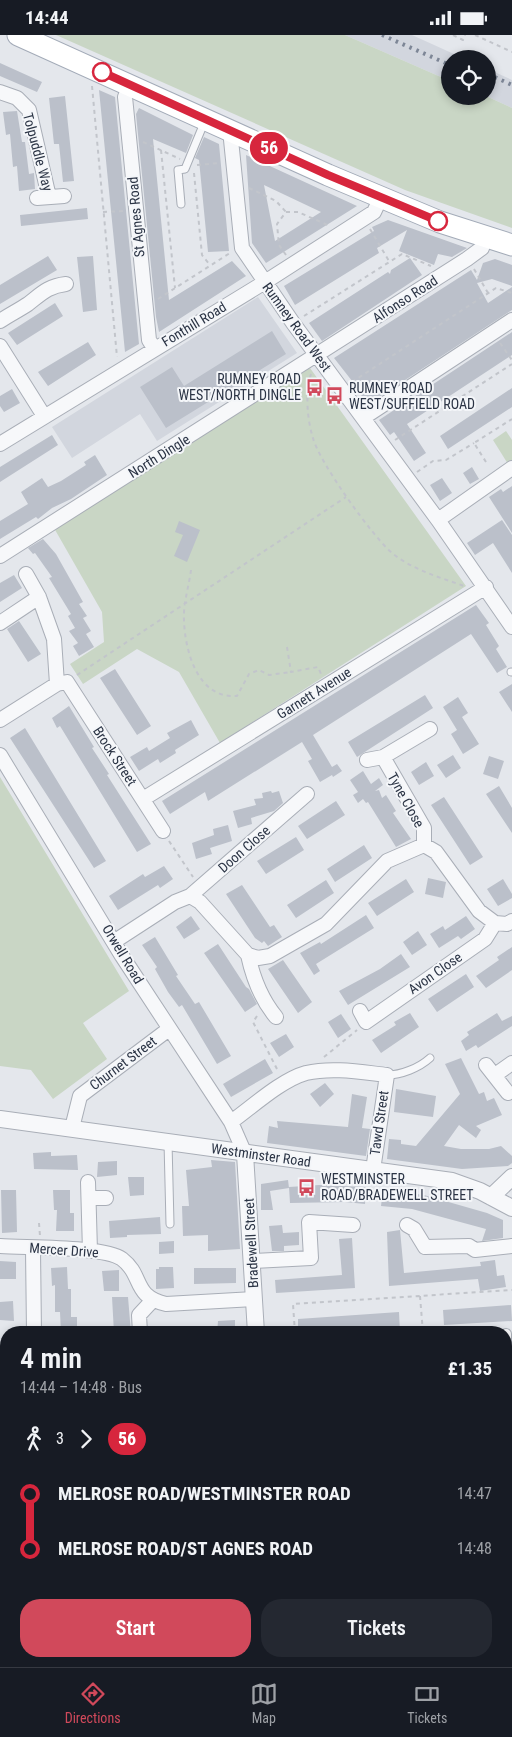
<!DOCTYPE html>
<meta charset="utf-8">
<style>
:root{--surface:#171b24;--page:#242831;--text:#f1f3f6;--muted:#9ea1a6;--line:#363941;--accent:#d1495b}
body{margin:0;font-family:"Roboto Condensed",sans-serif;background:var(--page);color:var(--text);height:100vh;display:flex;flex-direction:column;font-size:19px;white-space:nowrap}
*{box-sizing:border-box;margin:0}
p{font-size:16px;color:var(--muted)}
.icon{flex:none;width:28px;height:28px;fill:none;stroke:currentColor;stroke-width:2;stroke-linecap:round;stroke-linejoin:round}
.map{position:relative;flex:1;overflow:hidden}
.side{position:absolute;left:0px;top:1291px;width:512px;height:341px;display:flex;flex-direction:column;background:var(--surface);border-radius:20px 20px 0 0;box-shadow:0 2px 8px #0003}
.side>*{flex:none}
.badge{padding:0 10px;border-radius:16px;font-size:18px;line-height:32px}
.controls{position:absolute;left:441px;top:15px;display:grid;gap:10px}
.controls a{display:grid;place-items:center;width:55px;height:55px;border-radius:50%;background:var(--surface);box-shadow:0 2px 8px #0003;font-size:25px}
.map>.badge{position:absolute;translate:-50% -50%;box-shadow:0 0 0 2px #fff}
.legs{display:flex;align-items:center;gap:8px;height:55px;padding:0 20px;font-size:16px}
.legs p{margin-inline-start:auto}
.overview{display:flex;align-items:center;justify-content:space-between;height:85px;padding:0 20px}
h1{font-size:28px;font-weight:600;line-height:38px}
.cta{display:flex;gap:10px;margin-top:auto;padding:10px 20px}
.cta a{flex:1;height:58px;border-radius:20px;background:var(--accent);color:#fff;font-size:20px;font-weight:600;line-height:58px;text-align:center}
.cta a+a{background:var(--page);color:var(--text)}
ul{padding:0 20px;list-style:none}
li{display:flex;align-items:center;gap:18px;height:55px;font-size:19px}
li i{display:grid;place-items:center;width:8px;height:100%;margin:0 6px;background:currentColor}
li i::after{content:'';width:12px;height:12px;margin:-6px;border:4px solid;border-radius:50%;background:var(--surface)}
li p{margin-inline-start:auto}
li:first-child i{background:linear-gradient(#0000 50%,currentColor 0)}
li:last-child i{background:linear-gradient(currentColor 50%,#0000 0)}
.status{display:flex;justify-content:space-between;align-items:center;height:35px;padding:0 25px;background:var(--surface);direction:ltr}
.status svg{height:14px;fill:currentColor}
.tab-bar{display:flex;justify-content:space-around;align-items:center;height:70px;border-top:1px solid var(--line);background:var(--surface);font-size:14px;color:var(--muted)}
.tab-bar a{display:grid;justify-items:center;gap:2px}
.tab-bar .current{color:var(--accent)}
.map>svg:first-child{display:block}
</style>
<div class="status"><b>14:44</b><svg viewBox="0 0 49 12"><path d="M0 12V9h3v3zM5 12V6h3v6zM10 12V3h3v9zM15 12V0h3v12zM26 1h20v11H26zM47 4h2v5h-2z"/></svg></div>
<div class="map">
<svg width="512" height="1632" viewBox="0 0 512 1632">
<rect width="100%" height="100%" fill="#e4e7ec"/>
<path fill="#d2d6de" d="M345 0H412L465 24H450V46Z
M488 34 512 45V73L486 61Z
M258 262 297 318 157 406 140 379 72 423 52 392Z
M506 1399H512V1632H288L287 1626H506Z
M123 1626H186L188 1632H125Z"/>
<path fill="#c9d6c5" d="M56 0H345L450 46V61H486L512 73V193L405 155Z
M310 333 466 551 220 708 179 637 137 614 83 649 70 629 104 607 102 577 54 493Z
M506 396 512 405V427L508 429 493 405Z
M0 742 129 956 83 988 107 1024 53 1064 31 1035 0 1031Z"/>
<path fill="#bbc0ca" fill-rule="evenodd" d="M0 28 42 47 37 57 0 41Z
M99 55 115 62 139 309 125 317Z
M65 61 74 146 63 147 59 109H54L49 63Z
M139 73 193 100 186 118 153 104 169 265 232 226 246 241 159 297 156 282 136 79Z
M17 76 22 107H25L29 139 34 138 35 154 19 156 17 131 13 132 10 99 6 100 3 77Z
M204 102 219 109 229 216 208 217 199 125 195 123Z
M246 120 357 171 266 228 252 208ZM264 150 321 177 275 206Z
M87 173 88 184 21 191 20 180Z
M388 185 467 213 452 222 438 219 434 230 399 216 407 195 377 213 379 218 295 270 284 251 374 196 372 192Z
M48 221 57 235 0 269V250Z
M93 221 97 275 83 277 77 222Z
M410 223 422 240 322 306 309 288 388 237 390 239 391 235Z
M495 224 512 230V251L492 244 477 248 488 268 512 252V275L367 370 356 351 334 323 471 235 477 245 483 228Z
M55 268 63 281 17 310 8 298Z
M272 296 286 319 166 393 140 352 172 332 184 351Z
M512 297V320L407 389 426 418 414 426 394 397 390 400 379 385Z
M88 307 96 320 48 351 38 337Z
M512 353V372L448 414 440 401Z
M12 354 20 368 4 377 0 371V361Z
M52 400 58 410 0 447V432Z
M95 420 107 440 71 464 52 473 38 484 36 482 0 504V486L28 469 21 457 42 443 48 452 61 446 86 430 84 427Z
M472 432 479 444 470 449 463 438Z
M442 443 452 458 440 466 430 450Z
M512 451V498L489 462 501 454 503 457Z
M502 485 512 500V538L493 508 475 520 467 508Z
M179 486 200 495 187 527 174 521 183 500 175 497Z
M43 504 56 519 83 567 79 569 87 581 83 583 91 596 86 599 94 612 79 621 73 611 78 608 69 596 75 593 68 581 71 579 49 543 52 542 35 518 33 519 28 513Z
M14 540 22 553 0 567V548Z
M476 570 489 588 486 590 499 611 496 614 507 632 497 638 471 599 313 700 332 732 337 729 342 736 333 742 332 740 320 747 308 726 312 724 302 707 208 766 205 757 170 779 162 766Z
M19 586 41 619 28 627 7 594Z
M115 634 151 691 137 700 100 643Z
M512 649V677L499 657Z
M425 660 433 673 357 722 348 707Z
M458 662 468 678 462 682 479 709 463 719 451 699 457 695 443 672Z
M69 671 94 712 92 713 109 739 107 740 151 809 137 817 60 691 57 693 52 683Z
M191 685 199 700 175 715 176 718 160 728 158 724 139 736 130 722 147 712 149 716 170 703 167 698Z
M25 693 106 826 94 833 10 703Z
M453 720 461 733 446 743 437 730Z
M489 721 504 726 498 744 483 739Z
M426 727 434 741 419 750 411 737Z
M363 736 371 749 379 743 383 750 375 756 379 755 382 763 386 760 396 776 393 778 411 804 396 812 368 767 366 768 363 764 358 768 353 760 358 757 350 745Z
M499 751 512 773V798L486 759Z
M271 756 272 758 279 756 283 768 274 776 251 783 252 789 238 793 233 776 256 770 254 764 263 763 262 758Z
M444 762 483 822 470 830 431 770Z
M336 766 345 780 307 804 298 791Z
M228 790 232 806 210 813 212 819 196 824 192 808 214 800 213 794Z
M296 802 304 815 266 839 257 826Z
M364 810 372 823 335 847 327 834Z
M164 831 173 844 160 853 158 850 118 875 109 861 143 839 145 842Z
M428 843 446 847 443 863 425 859Z
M406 844 414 857 377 881 368 868Z
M503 844 512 859V863L498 871 487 854Z
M326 845 334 858 296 883 287 870Z
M242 850 270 892 274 890 282 902 268 911 264 906 262 908 255 903 226 859Z
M366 880 374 893 316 929 320 936 314 940 300 918 320 907 321 909Z
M191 881 200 894 184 904 176 892Z
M466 881 475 894 461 904 458 901 439 913 430 899 443 891 445 895Z
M418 896 427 910 412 920 403 907Z
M155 902 178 940 176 941 195 969 199 967 231 1021 217 1029 182 970 179 972 168 957 155 934 157 932 142 910Z
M218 909 246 952 249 954 257 969 245 977 204 918Z
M512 912V935L486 953 476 941 499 925 497 922Z
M401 919 410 932 348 970 339 956 380 934Z
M283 925 312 967 298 978 268 934Z
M466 939 474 952 437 977 428 964Z
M410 978 419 992 381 1018 372 1005 396 990 394 987Z
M497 978 502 986 512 981V991L478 1013 476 1010 466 1016 461 1006 469 1000 467 997Z
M341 979 351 994 338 1003 328 987Z
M286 999 294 1012 279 1022 270 1008Z
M461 1023 479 1059 484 1057 487 1066 494 1063 502 1080 476 1091 481 1095 476 1103 459 1090 444 1111 461 1114H489L501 1111 512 1121V1128L508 1131 462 1134 387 1124 389 1104 401 1105V1109L416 1111 460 1059 445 1029Z
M265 1024 273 1038 231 1062 223 1049Z
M325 1048 334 1059 320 1072 310 1059Z
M396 1054 436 1061 433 1082 394 1077Z
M352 1059 367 1062 362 1093 370 1094 366 1121 267 1108 269 1091 278 1093 277 1086 348 1092Z
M51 1117V1121L77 1120 78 1135 34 1134 33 1118Z
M211 1125 235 1127 240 1214 208 1216V1200L183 1201 182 1171H189L186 1135 212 1132Z
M117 1126V1140L97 1142 98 1127Z
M128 1142H144V1160L130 1161Z
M288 1145 289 1153 270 1156 273 1175H261V1149Z
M319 1150 366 1152 365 1169 345 1167 290 1168 289 1152Z
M383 1154 424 1160 487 1178 503 1185V1203L482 1206 486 1194 412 1174 381 1171Z
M1 1155H16L17 1197 2 1198Z
M53 1155H70V1178H74V1196H56L57 1175H54Z
M160 1182 161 1199 127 1200V1202L110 1203 109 1186Z
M282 1190 283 1198 299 1197V1210L284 1211V1216H272L269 1191Z
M400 1195 404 1238 481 1231 480 1227 495 1225 497 1241 504 1240 506 1252 480 1256 478 1244 389 1251 387 1197Z
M352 1203 355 1253 276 1258 275 1245 342 1240 339 1204Z
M174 1206V1218L159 1219V1207Z
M0 1226 16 1227V1244H0Z
M67 1232 68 1254H71V1282H77V1298H61L60 1277H55V1250L52 1251 51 1233Z
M159 1232H173L174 1253 156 1254V1234H159Z
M194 1233H236V1248L194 1249Z
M119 1235V1256H104L102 1236Z
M112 1262H128L131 1298H114Z
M13 1266 14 1286 0 1285V1267Z
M511 1270 512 1286 444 1290 443 1275Z
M399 1277 400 1297 298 1298V1284Z
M235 1285V1298H217L218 1286Z"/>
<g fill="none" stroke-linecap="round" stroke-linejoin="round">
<defs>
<path id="service" d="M181 169 178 135 185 134 204 88
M511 637H512
M387 1040C401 1040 419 1033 430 1023
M168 1107 170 1189
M506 1600 512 1601
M59 1626 61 1632"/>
<path id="pedestrian" d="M506 1299V1329
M506 1339 507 1359"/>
<path id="minor" d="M130 50 125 62 149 305 154 313
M0 57 17 63 29 75 49 162
M230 95 242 213 293 288 438 485 512 592
M37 163 64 161
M0 286C9 280 19 275 28 269 41 259 48 251 66 249
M0 311 44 381
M363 383 512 285
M0 409 265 247 374 177 381 162
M438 485 512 433
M0 521 467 224 482 213 485 201
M26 539 39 562 54 604 57 649
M0 588 39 562
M0 685 57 649 67 647 163 796
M0 720 122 921 231 1087 245 1119
M383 722 430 694
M367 725 383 722 424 793V810
M143 764 486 552
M190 861 307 759
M115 906 175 867 190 861 200 867 248 920 258 923 270 921 326 889 387 826 424 810 436 817 479 876 495 888
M248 920C253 943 261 964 276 982
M360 976 366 987 485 904 495 888 507 889 512 886
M486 1030 508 1058
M495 1040 512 1028
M231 1087C252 1072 281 1045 306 1038 332 1032 360 1037 387 1040L373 1135
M72 1093 80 1061 169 994
M88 1147 90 1216
M89 1163H106
M407 1190 414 1194 425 1212 469 1211 475 1215 512 1211
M0 1211C25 1213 105 1211 122 1224 144 1241 132 1261 166 1269L254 1264
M33 1214 34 1298
M252 1226 311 1223 309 1187 353 1190
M140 1298 139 1280 152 1266
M506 1359 507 1378
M506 1394V1388
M506 1406 512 1407
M0 1609 6 1605
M0 1622 2 1632
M117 1626 118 1632
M218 1626 219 1632
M403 1626V1632"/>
<path id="tertiary" d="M0 1084 452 1146 480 1156 512 1173
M245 1119 256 1298
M491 1162 512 1142"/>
<path id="primary" d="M18 0 328 140 440 187 512 210"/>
<path id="trunk" d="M0 1441H6
M506 1458 512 1459"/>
</defs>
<use href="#service" stroke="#a9aeb7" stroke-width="9"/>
<use href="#pedestrian" stroke="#a9aeb7" stroke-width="12"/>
<use href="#minor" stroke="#a9aeb7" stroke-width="16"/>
<use href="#tertiary" stroke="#a9aeb7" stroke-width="18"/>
<use href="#primary" stroke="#a3abb8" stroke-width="23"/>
<use href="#trunk" stroke="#8b94a3" stroke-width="24"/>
<path stroke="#c2c5cb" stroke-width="2" stroke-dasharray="4 4" stroke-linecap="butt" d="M453 0 463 5 465 0
M475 0 512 17
M92 51 117 322
M143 107 180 124
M161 115 175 253
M197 130 220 128
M194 138 202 220 210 230
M249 153 276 166 286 177
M103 177 123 176
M286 177H298L330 191
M370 194 389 226
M286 220 279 210 277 189 286 177
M474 234 488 258
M158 264 230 218
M304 281 402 219 431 231
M500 308 512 325
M311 339C305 357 307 384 313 403 319 427 373 502 392 518 413 535 439 542 464 551
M352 347 496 253 512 258
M395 405 512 329
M486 427 474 408 512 384
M417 437 433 426 446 425 474 408
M191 535C189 551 183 569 184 585 185 617 198 664 237 661L249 639 259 635 269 640 291 637
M287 612 291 637 318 632 321 639
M77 640 346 462
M169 806 193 842
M257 981 253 987 278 1036
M324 1022 357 995
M39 1188 40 1201
M420 1261 423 1298
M295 1298 293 1269 512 1255
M0 1555 4 1554"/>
<use href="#service" stroke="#f7f8fa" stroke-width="7"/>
<use href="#pedestrian" stroke="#f7f8fa" stroke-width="10"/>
<use href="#minor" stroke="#f7f8fa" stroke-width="14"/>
<use href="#tertiary" stroke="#f7f8fa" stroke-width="16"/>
<use href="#primary" stroke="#fff" stroke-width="21"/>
<use href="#trunk" stroke="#fff" stroke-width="22"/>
<path stroke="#7d8696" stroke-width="4" stroke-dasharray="2.5 5" stroke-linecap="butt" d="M382 0 450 30
M488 39 512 50"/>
</g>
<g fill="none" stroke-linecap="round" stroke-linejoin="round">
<defs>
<path id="line-1" d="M102 37 328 140 438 186"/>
</defs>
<use href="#line-1" stroke="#fff" stroke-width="11"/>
<use href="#line-1" stroke="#d7263d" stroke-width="8"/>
</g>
<defs>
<symbol id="bus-bare" viewBox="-9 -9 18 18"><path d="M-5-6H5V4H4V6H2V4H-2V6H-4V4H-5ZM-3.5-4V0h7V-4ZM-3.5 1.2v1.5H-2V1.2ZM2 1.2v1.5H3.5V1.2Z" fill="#d1495b" stroke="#f4f6f9" stroke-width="2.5" paint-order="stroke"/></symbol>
</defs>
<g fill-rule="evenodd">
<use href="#bus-bare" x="302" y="340" width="25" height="25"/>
<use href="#bus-bare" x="322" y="348" width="25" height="25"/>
<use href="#bus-bare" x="294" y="1140" width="25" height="25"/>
</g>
<g fill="#fff" stroke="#d7263d" stroke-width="2.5">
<circle cx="102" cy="37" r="9"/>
<circle cx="438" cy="186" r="9"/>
</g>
<g text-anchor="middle" stroke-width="4" stroke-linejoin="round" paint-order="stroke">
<g font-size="14" fill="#2b3445" stroke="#f4f6f9">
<text transform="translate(38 117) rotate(75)" y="5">Tolpuddle Way</text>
<text transform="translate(136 182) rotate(-95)" y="5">St Agnes Road</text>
<text transform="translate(405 264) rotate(-33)" y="5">Alfonso Road</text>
<text transform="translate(194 289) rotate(-31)" y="5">Fonthill Road</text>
<text transform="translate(297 292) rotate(54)" y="5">Rumney Road West</text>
<text transform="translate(159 421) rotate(-32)" y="5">North Dingle</text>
<text transform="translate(314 658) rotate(-32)" y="5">Garnett Avenue</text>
<text transform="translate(115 721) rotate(57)" y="5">Brock Street</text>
<text transform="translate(406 765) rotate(61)" y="5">Tyne Close</text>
<text transform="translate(244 814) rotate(-41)" y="5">Doon Close</text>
<text transform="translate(123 919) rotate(59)" y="5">Orwell Road</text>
<text transform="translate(435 938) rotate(-35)" y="5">Avon Close</text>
<text transform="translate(123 1028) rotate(-37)" y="5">Churnet Street</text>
<text transform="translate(379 1088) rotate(-82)" y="5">Tawd Street</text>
<text transform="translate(261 1120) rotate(8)" y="5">Westminster Road</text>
<text transform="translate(251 1208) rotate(-93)" y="5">Bradewell Street</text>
<text transform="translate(64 1215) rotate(4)" y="5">Mercer Drive</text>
</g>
<g font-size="14" fill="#2b3445" stroke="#f4f6f9" text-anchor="start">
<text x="301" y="349" text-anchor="end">RUMNEY ROAD<tspan x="301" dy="16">WEST/NORTH DINGLE</tspan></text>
<text x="349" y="358">RUMNEY ROAD<tspan x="349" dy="16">WEST/SUFFIELD ROAD</tspan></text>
<text x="321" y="1149">WESTMINSTER<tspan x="321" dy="16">ROAD/BRADEWELL STREET</tspan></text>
</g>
</g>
</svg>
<div class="controls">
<a><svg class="icon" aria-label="locate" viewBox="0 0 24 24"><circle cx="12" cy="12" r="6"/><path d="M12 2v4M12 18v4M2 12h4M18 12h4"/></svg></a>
</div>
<b class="badge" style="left:269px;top:113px;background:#d7263d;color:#fff">56</b>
<section class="side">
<div class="overview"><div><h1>4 min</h1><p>14:44 – 14:48 · Bus</p></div><b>£1.35</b></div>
<div class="legs"><svg class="icon" aria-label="walk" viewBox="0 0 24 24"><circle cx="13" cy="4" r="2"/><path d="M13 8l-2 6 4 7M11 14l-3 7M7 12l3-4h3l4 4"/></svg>3<svg class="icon" aria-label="forward" viewBox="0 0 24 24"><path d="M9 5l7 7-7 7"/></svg><b class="badge" style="background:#d7263d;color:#fff">56</b></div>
<ul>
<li><i style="color:#d7263d"></i><b>MELROSE ROAD/WESTMINSTER ROAD</b><p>14:47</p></li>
<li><i style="color:#d7263d"></i><b>MELROSE ROAD/ST AGNES ROAD</b><p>14:48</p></li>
</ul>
<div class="cta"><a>Start</a><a>Tickets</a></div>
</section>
</div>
<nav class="tab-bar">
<a class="current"><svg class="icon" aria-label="directions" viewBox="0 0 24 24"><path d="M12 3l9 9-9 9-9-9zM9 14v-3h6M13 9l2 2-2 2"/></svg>Directions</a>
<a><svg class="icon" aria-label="map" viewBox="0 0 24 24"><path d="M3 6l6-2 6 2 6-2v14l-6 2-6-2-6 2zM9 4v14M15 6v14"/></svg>Map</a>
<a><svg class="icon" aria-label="tickets" viewBox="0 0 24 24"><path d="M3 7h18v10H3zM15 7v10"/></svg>Tickets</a>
</nav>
